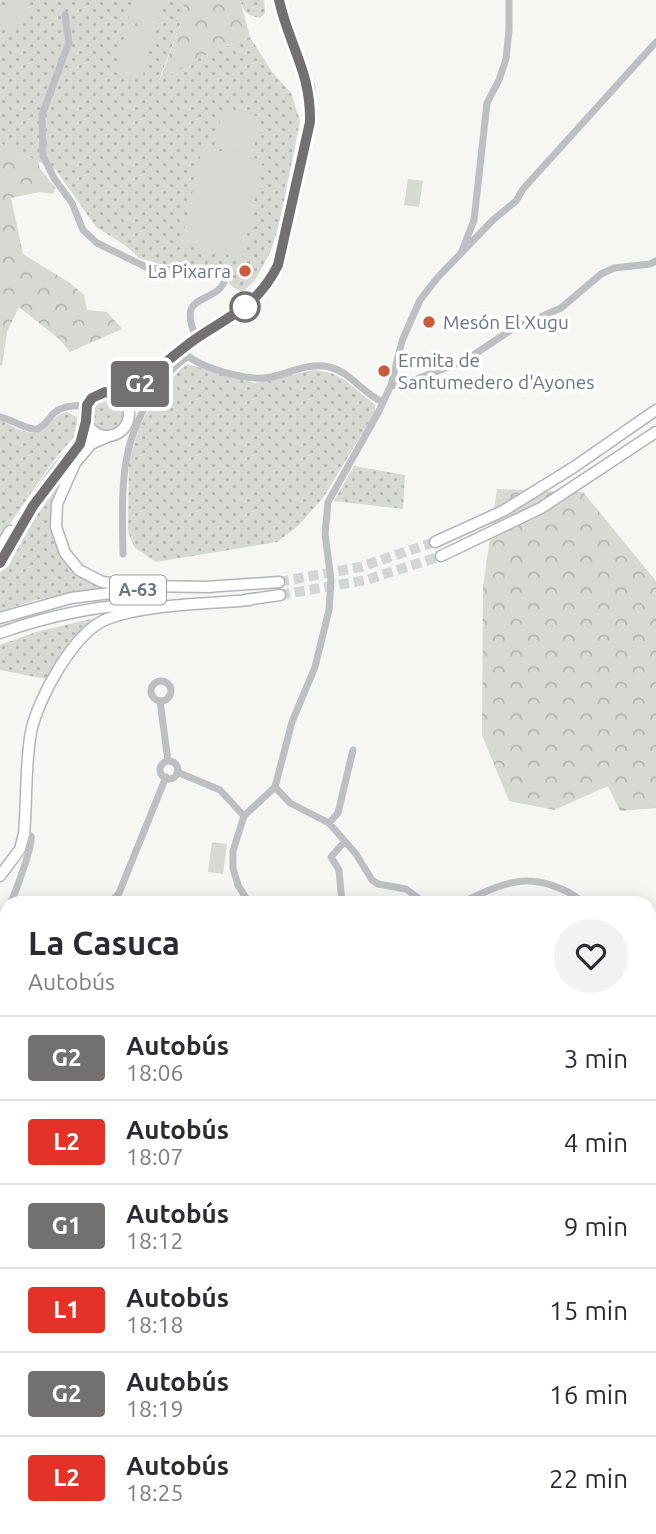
<!DOCTYPE html>
<html lang="es">
<meta charset="utf-8">
<style>
:root{--surface:#fff;--page:#f2f2f3;--text:#2b2b33;--muted:#7c7c81;--line:#e1e1e2}
body{margin:0;font-family:Ubuntu,sans-serif;background:var(--page);color:var(--text);height:100vh;display:flex;flex-direction:column;font-size:26px;white-space:nowrap}
*{box-sizing:border-box;margin:0}
p{font-size:23px;color:var(--muted)}
.icon{flex:none;width:38px;height:38px;fill:none;stroke:currentColor;stroke-width:2;stroke-linecap:round;stroke-linejoin:round}
.map{position:relative;flex:1;overflow:hidden}
.side{position:absolute;left:0px;top:896px;width:656px;height:639px;display:flex;flex-direction:column;background:var(--surface);border-radius:21px 21px 0 0;box-shadow:0 4px 18px #0003}
.side>*{flex:none}
.badge{padding:0 14px;border-radius:5px;font-size:24px;line-height:46px}
.map>.badge{position:absolute;translate:-50% -50%;box-shadow:0 0 0 4px #fff}
.round{display:grid;place-items:center;flex:none;width:74px;height:74px;border-radius:37px;background:var(--page)}
.head{display:flex;align-items:center;justify-content:space-between;height:119px;padding:0 28px}
h1{font-size:33px;font-weight:700;line-height:52px}
ul{padding:0;list-style:none}
li{display:flex;align-items:center;gap:21px;height:84px;padding:0 28px;border-top:2px solid var(--line)}
li div{flex:1}
li b{display:block;font-size:26px}
li em{font-style:normal}
li .badge{min-width:77px;font-weight:700;text-align:center}
.map>svg:first-child{display:block}
</style>
<div class="map">
<svg width="656" height="1534" viewBox="0 0 656 1534">
<defs>
<pattern id="grass-dots" width="8" height="8" patternUnits="userSpaceOnUse" patternTransform="scale(1.75)"><rect width="8" height="8" fill="#d6dad3"/><path d="M2 2h.1M6 6h.1" fill="none" stroke="#b2b5b1" stroke-width="1.8" stroke-linecap="round"/></pattern>
<pattern id="forest-crowns" width="20" height="18" patternUnits="userSpaceOnUse" patternTransform="scale(1.75)"><rect width="20" height="18" fill="#d6dad3"/><path d="M2 6a3 3 0 1 1 6 0M12 15a3 3 0 1 1 6 0" fill="none" stroke="#b2b5b1"/></pattern>
</defs>
<rect width="100%" height="100%" fill="#f6f6f3"/>
<path fill="url(#grass-dots)" d="M0 0H183L184 14 159 80 201 57 250 37 272 72 291 93 300 121 279 226 270 253 255 280 242 293 229 284V272L226 269 160 264 139 258 126 246 96 227 56 170 0 143Z
M240 0H264L265 13 260 18C247 15 244 13 240 0Z
M187 364 255 383 314 370 331 373 345 380 375 405V412L323 498 298 526 277 542 156 562 134 547 128 531 129 460 140 425 157 396 179 371Z
M90 414a17 17 0 1 1 34 0a17 17 0 1 1-34 0Z
M67 412 77 417 79 431 54 460 0 538V420C9 424 23 433 33 433 46 433 53 414 67 412Z
M354 466 405 475 403 509 334 501Z
M64 476 51 523 57 547 74 571 89 581 105 588 35 600 0 612V573L3 567H8L28 528Z
M103 616 76 637 46 679 0 670V645L36 632Z
M0 986C5 1001 12 1022 0 1035Z"/>
<path fill="url(#forest-crowns)" d="M183 0H240L250 37 201 57 159 82 184 14Z
M0 143 38 161 40 169 56 188 53 194 40 192 11 198 23 254 70 283 84 295 87 310 107 312 122 329 70 352 59 339 19 307 7 332 2 365 0 366Z
M497 489 583 492 656 581V808L620 811 608 786 554 810 509 801 482 735 483 587Z
M649 1312 656 1318V1444L649 1442Z
M432 1528H544L557 1534H432L434 1530Z"/>
<path fill="#d6dad3" d="M10 0H29C26 17 17 27 0 30V12L7 7Z
M134 0H163L156 28 128 21Z
M127 26 154 33 142 79 115 72Z
M223 108 261 117 252 156 214 147Z
M202 147 263 160 242 258 181 245Z
M408 179 423 181 419 207 404 205Z
M212 842 227 844 223 874 208 872Z"/>
<g fill="none" stroke-linecap="round" stroke-linejoin="round">
<path stroke="#b7c1c5" stroke-width="2" d="M0 1216 7 1204
M649 1331H656"/>
<path stroke="#d3d6d6" stroke-width="10" stroke-dasharray="10 5" stroke-linecap="butt" d="M279 582 360 567 435 542
M280 595 366 580 441 556"/>
<defs>
<path id="highway" d="M85 414a22 22 0 1 1 44 0a22 22 0 1 1-44 0Z
M119 396 130 391C152 375 172 356 194 341 229 316 259 305 278 265L310 122 309 87 279 0
M112 435 91 444 75 463 57 504 56 527 65 553 79 570 102 582 140 586 211 587
M435 542 503 511 574 467 656 410
M0 548 10 531
M441 556 541 508 656 432
M0 563C18 530 61 449 95 436
M206 587 279 582
M245 600 280 595
M0 618 71 598 135 590
M0 633C50 615 100 605 153 603
M0 876 20 849 24 834C27 801 25 765 31 732 38 698 74 632 107 619 144 604 209 604 250 600
M0 974 7 991
M0 1037 7 1034
M0 1055 7 1042"/>
</defs>
<use href="#highway" stroke="#b2b5b8" stroke-width="13"/>
<path stroke="#bcc0c3" stroke-width="7" d="M65 15 69 42 42 115 43 156 54 178 72 203 83 230 97 243 148 268 223 273 226 277C218 308 173 288 197 339
M462 251 474 220 487 103 499 80 506 59 509 30V0
M182 350C196 368 249 382 271 377 290 373 310 362 329 367 351 372 363 394 383 402
M391 385 399 386 466 360 511 330 561 308 601 274 614 268 650 264 656 261
M0 417C11 419 29 431 37 429 45 426 49 418 54 413 63 405 75 406 87 405
M123 554C122 489 118 438 161 383 169 373 176 364 187 357
M151 691a10 10 0 1 1 20 0a10 10 0 1 1-20 0Z
M160 701 168 761
M160 770a9 9 0 1 1 18 0a9 9 0 1 1-18 0Z
M177 772 220 790 244 816
M275 787 290 803 329 823 356 854 372 880 378 884 406 889 425 903
M329 823 338 813 353 750
M11 903C16 890 33 845 31 836L24 834
M110 903 119 893 166 777
M249 903 238 885 233 868V851L244 816 275 787 292 722 315 667 329 610 331 580 325 534 328 502 378 413 391 385 402 341 420 300 438 277 494 219 516 201 523 189 656 42
M342 903 339 870 331 857 344 842
M459 903C478 896 496 885 516 882 538 878 568 888 583 903
M649 974 656 977
M649 1058 656 1053
M0 1102 7 1107
M58 1534 59 1528"/>
<use href="#highway" stroke="#fff" stroke-width="10"/>
</g>
<g fill="none" stroke-linecap="round" stroke-linejoin="round">
<defs>
<path id="line" d="M0 563 33 506 80 444 86 421 87 405 92 398 105 392 119 396 130 391C152 375 172 356 194 340 230 315 257 307 278 265L310 122C311 71 289 46 279 0"/>
</defs>
<use href="#line" stroke="#fff" stroke-width="16"/>
<use href="#line" stroke="#727170" stroke-width="10"/>
</g>
<g fill="#ce593b" stroke="#fff" stroke-width="2.5">
<circle cx="245" cy="271" r="7"/>
<circle cx="429" cy="322" r="7"/>
<circle cx="384" cy="371" r="7"/>
</g>
<circle fill="#fff" stroke="#727170" stroke-width="3.5" cx="245" cy="307" r="14"/>
<g text-anchor="middle" stroke-width="7" stroke-linejoin="round" paint-order="stroke">
<rect fill="#fff" stroke="#969fa7" stroke-width="2" x="110" y="575.5" width="56" height="29" rx="5"/>
<g font-size="18" font-weight="bold" fill="#697681">
<text x="138" y="596">A-63</text>
</g>
<g font-size="19" fill="#697681" stroke="#fff" text-anchor="start">
<text x="231" y="278" text-anchor="end">La Pixarra</text>
<text x="443" y="329">Mesón El Xugu</text>
<text x="398" y="367">Ermita de<tspan x="398" dy="22">Santumedero d'Ayones</tspan></text>
</g>
</g>
</svg>
<b class="badge" style="left:140px;top:384px;background:#727170;color:#fff">G2</b>
<section class="side">
<div class="head"><div><h1>La Casuca</h1><p>Autobús</p></div><a class="round"><svg class="icon" aria-label="heart" viewBox="0 0 24 24"><path d="M12 20l-8-8c-3-5 5-10 8-4 3-6 11-1 8 4z"/></svg></a></div>
<ul>
<li><span class="badge" style="background:#727170;color:#fff">G2</span><div><b>Autobús</b><p>18:06</p></div><em>3 min</em></li>
<li><span class="badge" style="background:#e43229;color:#fff">L2</span><div><b>Autobús</b><p>18:07</p></div><em>4 min</em></li>
<li><span class="badge" style="background:#727170;color:#fff">G1</span><div><b>Autobús</b><p>18:12</p></div><em>9 min</em></li>
<li><span class="badge" style="background:#e43229;color:#fff">L1</span><div><b>Autobús</b><p>18:18</p></div><em>15 min</em></li>
<li><span class="badge" style="background:#727170;color:#fff">G2</span><div><b>Autobús</b><p>18:19</p></div><em>16 min</em></li>
<li><span class="badge" style="background:#e43229;color:#fff">L2</span><div><b>Autobús</b><p>18:25</p></div><em>22 min</em></li>
</ul>
</section>
</div>
